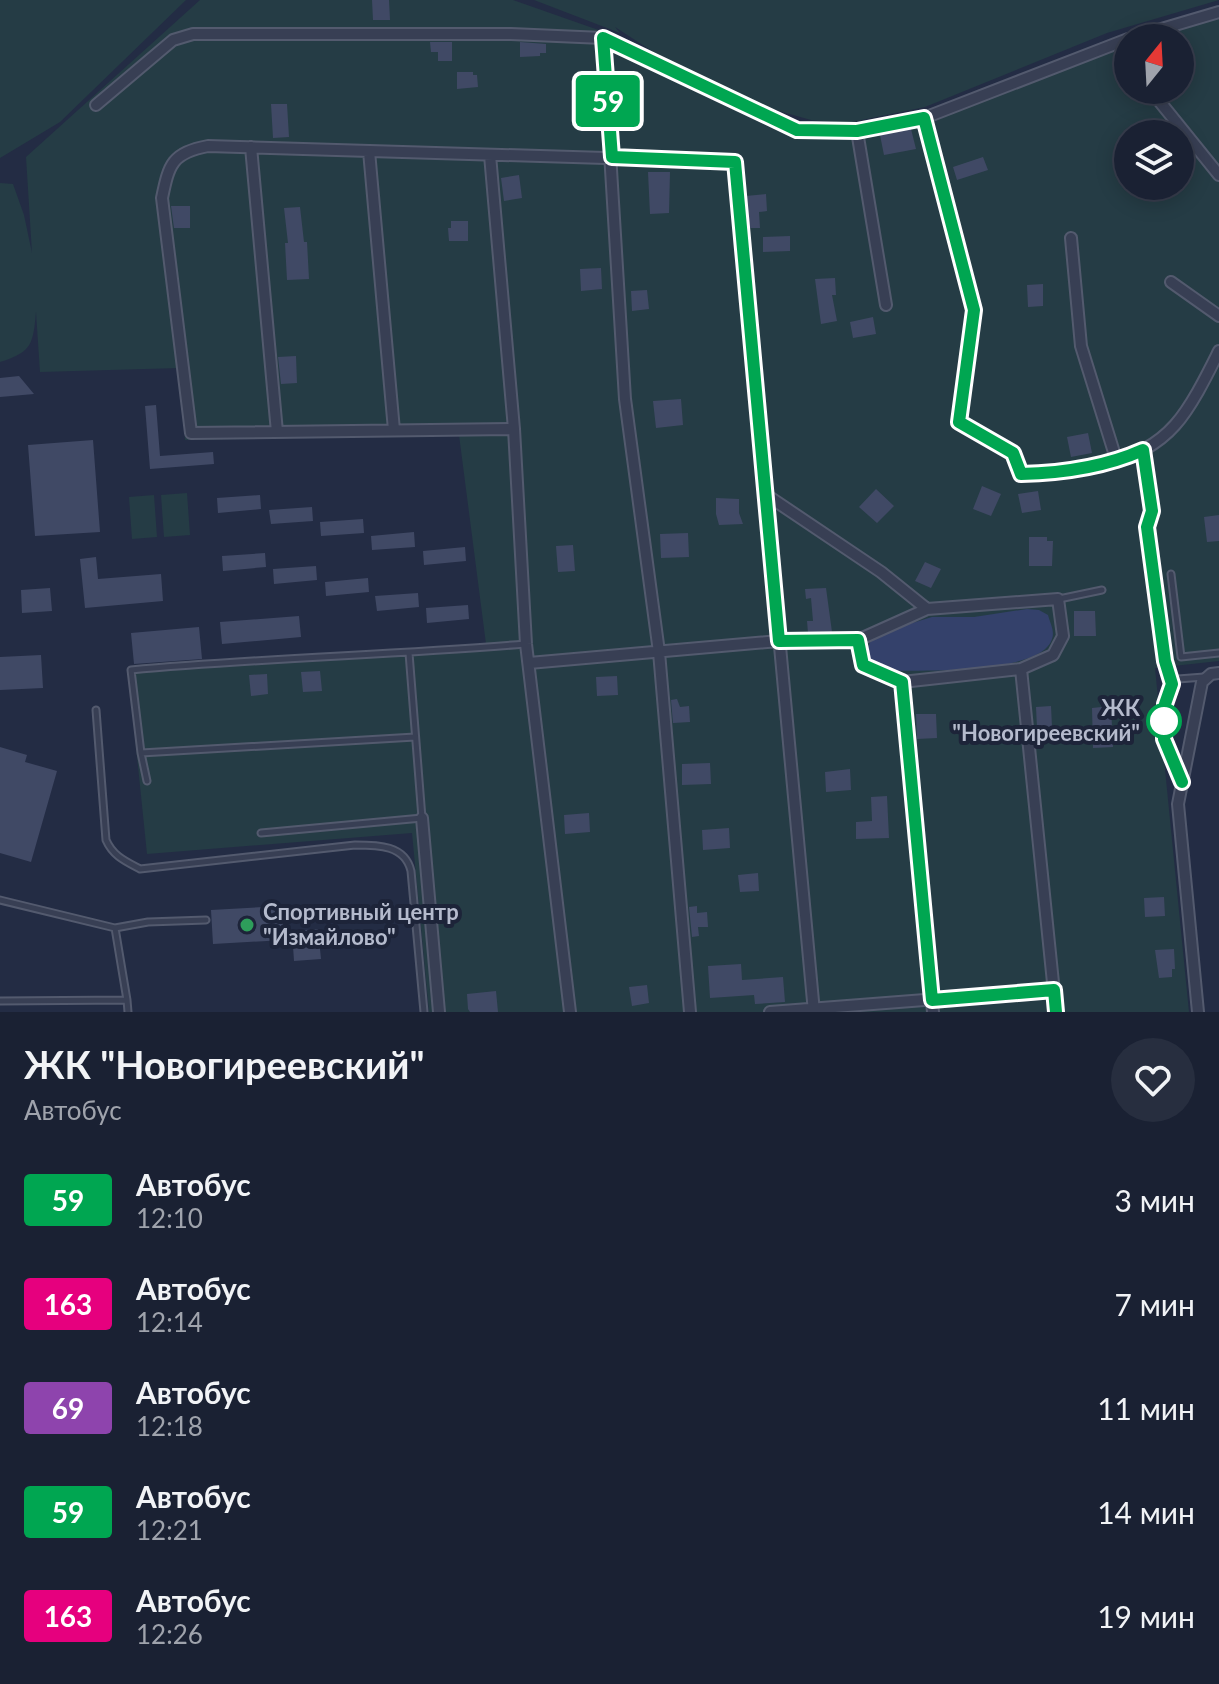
<!DOCTYPE html>
<html lang="ru">
<meta charset="utf-8">
<style>
:root{--surface:#1a2133;--page:#272e3f;--text:#f1f3f6;--muted:#9fa3ac;--line:#383e4e}
body{margin:0;font-family:Lato,sans-serif;background:var(--page);color:var(--text);height:100vh;display:flex;flex-direction:column;font-size:30px;white-space:nowrap}
*{box-sizing:border-box;margin:0}
p{font-size:26px;color:var(--muted)}
.icon{flex:none;width:44px;height:44px;fill:none;stroke:currentColor;stroke-width:2;stroke-linecap:round;stroke-linejoin:round}
.map{position:relative;height:1012px;overflow:hidden}
.sheet{display:flex;flex-direction:column;background:var(--surface);flex:1}
.sheet>*{flex:none}
.badge{padding:0 16px;border-radius:6px;font-size:28px;line-height:52px}
.needle{width:52px;rotate:18deg}
.tools{position:absolute;left:1114px;top:24px;display:grid;gap:16px}
.tools a{display:grid;place-items:center;width:80px;height:80px;border-radius:50%;background:var(--surface);box-shadow:0 4px 20px #0003,0 0 0 2px var(--line);font-size:40px}
.map>.badge{position:absolute;translate:-50% -50%;box-shadow:0 0 0 4px #fff}
.round{display:grid;place-items:center;flex:none;width:84px;height:84px;border-radius:42px;background:var(--page)}
.headline{display:flex;align-items:center;justify-content:space-between;height:136px;padding:0 24px}
h1{font-size:38px;font-weight:700;line-height:60px}
ul{padding:0;list-style:none}
li{display:flex;align-items:center;gap:24px;height:104px;padding:0 24px}
li div{flex:1}
li b{display:block;font-size:30px}
li em{font-style:normal}
li .badge{min-width:88px;font-weight:700;text-align:center}
.map>svg:first-child{display:block}
</style>
<div class="map">
<svg width="1219" height="1012" viewBox="0 0 1219 1012">
<rect width="100%" height="100%" fill="#232c44"/>
<path fill="#253c45" fill-rule="evenodd" d="M0 0H186L60 122 0 158Z
M200 0H513L627 40 669 62 615 27 620 33 534 0H1219L1107 33 925 107 847 123 811 120 750 103 797 126 860 125 908 116 968 96 1102 42 1219 8V661L1155 668 1189 1012H429L412 833 147 854 128 669 204 662 486 644 459 435 185 440 180 368 40 372 36 312C33 343 33 352 0 362V183L13 184 24 215 32 253 26 157ZM1128 38H1180V90H1128ZM1128 134H1180V186H1128Z
M187 493 190 535 164 537 161 495Z
M154 495 157 537 132 539 129 497Z"/>
<path fill="#34416b" d="M1027 609 1039 610 1048 615C1050 623 1055 631 1052 639 1041 675 919 670 887 671L875 669 870 663 867 649 872 638 886 631 932 617H974Z"/>
<path fill="#404965" d="M372 0H389L390 20H373Z
M430 42H452V61H438V52H431Z
M520 42 546 44V53H540V56L520 57Z
M457 72H473V75H477L478 87 457 89Z
M628 74 633 129 617 130 613 76Z
M271 104H287L289 137 273 138Z
M911 129 916 149 884 155 880 135Z
M983 157 988 170 957 180 953 167Z
M648 172H670L669 213 650 214Z
M519 175 522 198 504 201 501 178Z
M766 194 767 211 759 212 760 228H749L746 196Z
M171 206H190V228H174Z
M300 207 304 242H307L309 279 287 280 285 243H288L284 208Z
M451 221H468V241H449L448 228H451Z
M790 236V251L763 252V237Z
M601 268 602 289 581 291 580 269Z
M835 278 836 295H832L837 321 821 324 815 279Z
M1043 284V306L1028 307 1027 285Z
M647 290 649 309 632 311 631 291Z
M873 317 876 334 853 338 850 322Z
M296 356 297 383 281 384 278 357Z
M19 376 34 394 0 397V378Z
M681 399 683 425 656 428 653 401Z
M156 405 160 456 213 452 214 464 150 469 145 406Z
M1088 433 1092 453 1071 457 1067 437Z
M93 440 100 532 35 536 28 445Z
M982 486 1001 494 991 516 973 509Z
M876 489 894 506 877 523 859 507Z
M1038 491 1041 510 1022 513 1018 494Z
M260 495 261 509 218 513 217 498Z
M716 498 739 499V513L743 524 719 525 716 514Z
M312 507 313 521 271 524 269 510Z
M1219 515V541L1207 542 1204 517Z
M363 519 364 533 321 536 320 522Z
M414 532 415 547 372 550 371 536Z
M688 533 689 557 661 558 660 534Z
M1029 537H1047V541H1053L1052 566H1029Z
M573 545 575 571 558 572 556 546Z
M465 547 466 561 424 565 423 551Z
M265 553 266 567 223 571 222 556Z
M96 557 98 579 161 574 163 601 85 608 80 559Z
M925 562 941 569 931 588 915 581Z
M316 566 317 580 274 584 273 569Z
M368 578 369 592 326 596 325 582Z
M50 588 52 611 22 613 21 590Z
M826 588 832 632 808 633 807 621H813L811 598 806 599 805 589Z
M418 593 419 607 377 611 375 596Z
M468 605 469 619 427 623 426 608Z
M1074 611H1095L1096 636H1074Z
M299 616 301 637 222 644 220 622Z
M199 627 202 659 134 664 131 633Z
M41 655 43 688 0 690V657Z
M320 671 322 691 303 692 301 672Z
M267 674 268 694 251 696 249 675Z
M617 676 618 695 597 696 596 677Z
M677 699 680 707 689 706 690 722 673 723 671 700Z
M1051 706 1052 727 1037 728 1036 707Z
M1111 706 1113 747 1093 748 1092 708Z
M916 714H936L937 738 917 739Z
M0 747 27 755 25 762 57 771 31 862 0 853Z
M710 763 711 784 682 785V764Z
M850 769 851 790 826 792 825 772Z
M887 796 889 838 856 839V822L872 821 871 797Z
M589 813 590 832 565 834 564 815Z
M729 828 730 848 703 850 702 830Z
M758 873 759 891 740 892 738 875Z
M1164 897 1165 916 1145 917 1144 898Z
M282 906 284 940 213 944 211 910Z
M697 906V913L707 912 708 927H698L699 936 692 937 689 907Z
M318 929 321 959 294 961 292 931Z
M1174 949 1175 969H1172V977L1159 978 1155 950Z
M741 964 742 980 783 977 785 1002 755 1004 754 995 710 998 708 966Z
M647 985 649 1003 632 1006 629 987Z
M496 991 498 1012H470L468 1009 467 994Z"/>
<g fill="none" stroke-linecap="round" stroke-linejoin="round">
<defs>
<path id="service" d="M1143 451 1152 511 1147 527 1165 661 1172 684
M1171 574 1181 657 1219 653
M1059 599 1102 590
M96 710 106 840C113 856 125 861 140 869L355 845C378 845 405 845 411 871L424 1012
M141 753 415 737
M1180 780 1164 739 1165 704 1172 684 1178 679 1204 677
M147 781 141 753 131 670C262 658 394 655 525 644
M261 833 422 818 409 653
M0 900 115 928 127 1000
M115 928 148 922 206 920
M0 1001 127 1000 128 1012"/>
<path id="minor" d="M603 38 625 399 659 652 690 1012
M1131 38 1219 12
M1160 102 1219 175
M96 105 173 40 193 34H511L603 38 797 130 857 131 924 118 1128 39
M924 118 974 310 959 422 1013 453 1021 474C1073 473 1138 467 1175 425 1192 406 1208 373 1219 351
M857 131 886 305
M251 147 277 432
M369 151 394 430
M490 155 514 429 526 644 570 1012
M1071 238 1081 346 1117 462
M1171 282 1219 316
M514 429 191 433 162 198C169 164 172 153 208 146L735 162 814 1012
M765 494 881 572 927 609
M529 663 779 641 858 640 863 665 902 682 1021 669 1053 655 1063 636 1058 599 927 609 858 640
M1021 669 1056 1012
M902 682 933 1012
M422 818 439 1012
M770 1012 1054 990
M1198 1012 1178 804 1202 682 1211 674 1219 673"/>
</defs>
<use href="#service" stroke="#535a6e" stroke-width="9"/>
<use href="#minor" stroke="#535a6e" stroke-width="14"/>
<use href="#service" stroke="#383f54" stroke-width="5"/>
<use href="#minor" stroke="#383f54" stroke-width="10"/>
</g>
<g fill="none" stroke-linecap="round" stroke-linejoin="round">
<defs>
<path id="line" d="M1056 1012 1054 990 932 1000 902 682 863 665 858 640 779 641 735 162 612 157 603 38 797 130 857 131 924 118 974 310 959 422 1013 453 1021 474C1063 473 1105 467 1143 450L1152 511 1147 527 1165 661 1172 684 1165 704 1164 739 1182 782"/>
</defs>
<use href="#line" stroke="#fff" stroke-width="18"/>
<use href="#line" stroke="#00a651" stroke-width="12"/>
</g>
<circle fill="#fff" stroke="#00a651" stroke-width="4" cx="1164" cy="721" r="16"/>
<circle fill="#2e9e5b" stroke="#1d2439" stroke-width="3" cx="247" cy="925" r="8"/>
<g text-anchor="middle" stroke-width="8" stroke-linejoin="round" paint-order="stroke">
<g font-size="22" font-weight="bold" fill="#b5bbcd" stroke="#1d2439" text-anchor="end">
<text x="1140" y="716">ЖК<tspan x="1140" dy="25">"Новогиреевский"</tspan></text>
</g>
<g font-size="22" font-weight="bold" fill="#b5bbcd" stroke="#1d2439" text-anchor="start">
<text x="263" y="920">Спортивный центр<tspan x="263" dy="25">"Измайлово"</tspan></text>
</g>
</g>
</svg>
<div class="tools">
<a><svg class="needle" viewBox="-14 -14 28 28"><path d="M0-13l5 13h-10z" fill="#e53935"/><path d="M0 13l5-13h-10z" fill="#9fa3ac"/></svg></a>
<a><svg class="icon" aria-label="layers" viewBox="0 0 24 24"><path d="M12 4l9 5-9 5-9-5zM3 14l9 5 9-5"/></svg></a>
</div>
<b class="badge" style="left:608px;top:101px;background:#00a651;color:#fff">59</b>
</div>
<section class="sheet">
<div class="headline"><div><h1>ЖК &quot;Новогиреевский&quot;</h1><p>Автобус</p></div><a class="round"><svg class="icon" aria-label="heart" viewBox="0 0 24 24"><path d="M12 20l-8-8c-3-5 5-10 8-4 3-6 11-1 8 4z"/></svg></a></div>
<ul>
<li><span class="badge" style="background:#00a651;color:#fff">59</span><div><b>Автобус</b><p>12:10</p></div><em>3 мин</em></li>
<li><span class="badge" style="background:#e6007e;color:#fff">163</span><div><b>Автобус</b><p>12:14</p></div><em>7 мин</em></li>
<li><span class="badge" style="background:#8e44ad;color:#fff">69</span><div><b>Автобус</b><p>12:18</p></div><em>11 мин</em></li>
<li><span class="badge" style="background:#00a651;color:#fff">59</span><div><b>Автобус</b><p>12:21</p></div><em>14 мин</em></li>
<li><span class="badge" style="background:#e6007e;color:#fff">163</span><div><b>Автобус</b><p>12:26</p></div><em>19 мин</em></li>
</ul>
</section>
